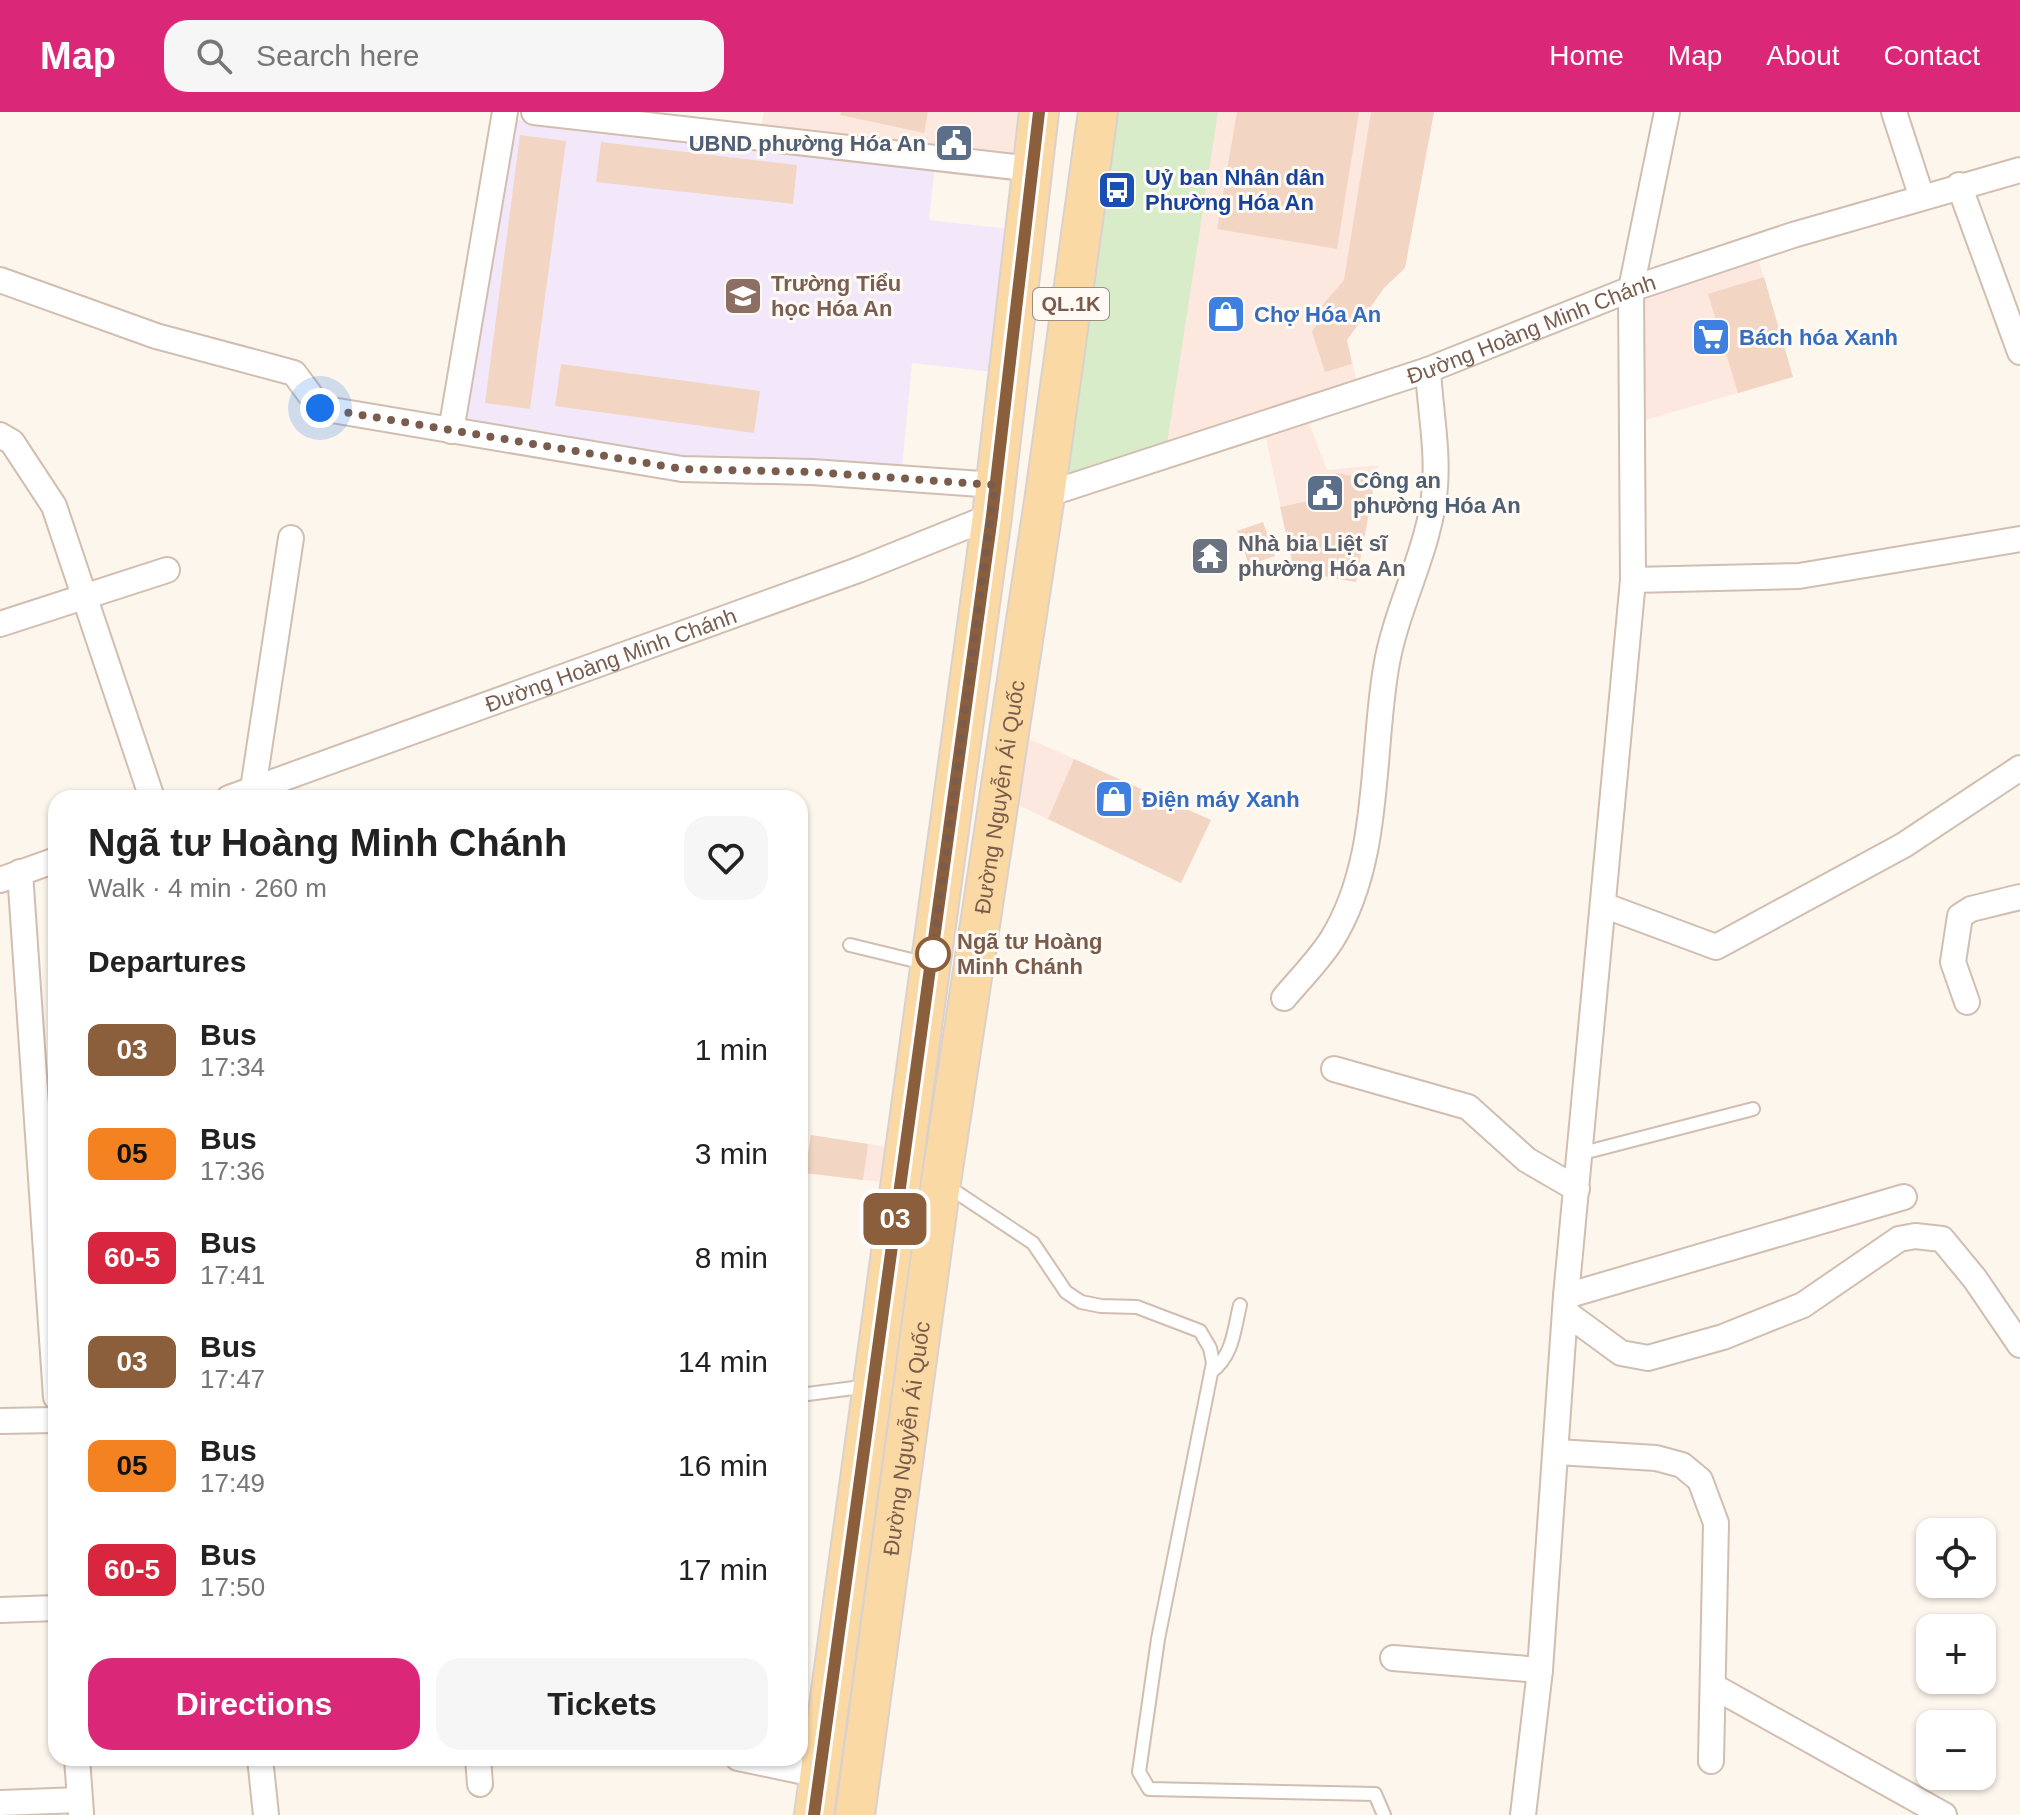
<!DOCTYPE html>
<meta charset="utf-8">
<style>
:root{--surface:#fff;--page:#f6f6f6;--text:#222;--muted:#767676;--accent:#db2777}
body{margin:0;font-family:Arial,sans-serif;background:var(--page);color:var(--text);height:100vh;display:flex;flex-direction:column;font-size:30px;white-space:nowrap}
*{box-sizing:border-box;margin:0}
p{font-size:26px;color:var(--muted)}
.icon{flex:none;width:44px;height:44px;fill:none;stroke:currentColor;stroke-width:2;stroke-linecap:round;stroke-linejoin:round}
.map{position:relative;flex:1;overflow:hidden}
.panel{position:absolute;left:48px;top:678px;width:760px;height:976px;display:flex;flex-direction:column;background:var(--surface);border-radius:24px;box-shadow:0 2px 6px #0004}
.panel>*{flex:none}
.badge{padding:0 16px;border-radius:12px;font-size:28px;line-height:52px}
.controls{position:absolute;left:1916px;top:1406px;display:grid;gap:16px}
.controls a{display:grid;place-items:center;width:80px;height:80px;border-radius:16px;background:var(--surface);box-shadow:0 2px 6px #0004;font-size:40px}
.you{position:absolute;width:40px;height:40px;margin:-20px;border:6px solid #fff;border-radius:50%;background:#1a73e8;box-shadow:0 0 0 12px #1a73e833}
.map>.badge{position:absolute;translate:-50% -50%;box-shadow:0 0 0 4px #fff}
h2{padding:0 40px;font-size:30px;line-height:72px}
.round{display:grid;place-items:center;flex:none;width:84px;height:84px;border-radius:24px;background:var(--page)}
.overview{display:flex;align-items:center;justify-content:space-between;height:136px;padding:0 40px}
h1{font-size:38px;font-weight:700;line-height:60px}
.cta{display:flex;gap:16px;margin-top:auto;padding:16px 40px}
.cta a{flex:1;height:92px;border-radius:24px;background:var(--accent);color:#fff;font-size:32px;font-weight:700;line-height:92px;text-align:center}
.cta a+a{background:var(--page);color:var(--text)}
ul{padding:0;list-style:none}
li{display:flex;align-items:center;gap:24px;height:104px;padding:0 40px}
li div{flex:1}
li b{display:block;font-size:30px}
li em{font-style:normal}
li .badge{min-width:88px;font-weight:700;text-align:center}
header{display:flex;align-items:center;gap:48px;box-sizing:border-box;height:112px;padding:0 40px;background:var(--accent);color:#fff}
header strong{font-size:38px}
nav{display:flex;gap:44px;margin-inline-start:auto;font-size:28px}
.search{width:560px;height:72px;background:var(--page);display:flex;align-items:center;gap:20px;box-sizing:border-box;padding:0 28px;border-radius:24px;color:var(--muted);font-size:30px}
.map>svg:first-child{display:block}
</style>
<header>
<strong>Map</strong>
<div class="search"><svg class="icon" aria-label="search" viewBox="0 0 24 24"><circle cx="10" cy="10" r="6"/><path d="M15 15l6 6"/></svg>Search here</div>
<nav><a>Home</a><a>Map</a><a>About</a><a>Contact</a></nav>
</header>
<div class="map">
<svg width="2020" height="1703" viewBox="0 0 2020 1703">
<rect width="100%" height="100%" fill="#fdf6ec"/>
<path fill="#fde8e0" d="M764 0H1023L1018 45 761 16Z
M1115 0H1434L1405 156 1384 176 1347 228 1357 270 1064 366Z
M1758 146 1793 265 1642 309 1641 185Z
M1308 308 1327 358 1378 353 1356 470 1318 463 1296 467 1265 322Z
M1025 625 1211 708 1181 771 1014 691Z
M811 1023 887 1035 882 1070 806 1061Z"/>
<path fill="#f3e8fa" d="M514 7 552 15 935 54 929 108 1009 117 993 260 912 251 902 355 683 348 463 309Z"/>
<path fill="#d8ecc9" d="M1115 0H1218L1167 332 1064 366Z"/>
<path fill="#f3d5c3" d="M841 0H928L924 21 840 3Z
M1237 0H1359L1337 137 1217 117Z
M1371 0H1434L1405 156 1384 176 1347 228 1352 252 1325 260 1312 220 1319 208 1314 203 1344 168Z
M520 23 566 29 530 297 485 291Z
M601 30 797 53 793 92 596 70Z
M1764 165 1793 265 1738 281 1708 182Z
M561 252 760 279 754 321 555 294Z
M1336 361 1375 368 1356 470 1318 463 1296 467 1280 395 1332 384Z
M1263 410 1275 444 1249 453 1237 419Z
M1074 647 1211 708 1181 771 1048 707Z
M811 1023 868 1032 863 1068 805 1061Z"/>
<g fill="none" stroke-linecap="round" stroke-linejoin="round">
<defs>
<path id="lane" d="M850 833 928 852
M1579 1042 1753 997
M947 1074 1033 1131 1066 1180 1081 1190 1101 1194 1137 1195 1200 1219 1210 1236 1213 1251 1158 1527 1139 1660 1149 1677 1375 1682 1384 1703
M1211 1260C1233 1244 1234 1218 1240 1193
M800 1283 869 1274"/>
<g id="street">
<path d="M534 0 1033 57"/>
<path d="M1894 0 1921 83"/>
<path d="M1959 73 2020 240"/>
<path d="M0 168 156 224 294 261 320 296 682 357 812 360 995 373"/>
<path d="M451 319 505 0"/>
<path d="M0 323 12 330 54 394 152 686"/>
<path id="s1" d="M1045 383 1428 258 1631 177 1793 123 2020 58"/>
<path d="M1633 468 1799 464 2020 427"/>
<path d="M0 512 167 458"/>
<path d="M253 677 291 426"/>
<path id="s2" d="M229 686 858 458 992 404"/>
<path d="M20 760 56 1285"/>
<path d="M0 768 56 748"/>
<path d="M1603 793 1716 835 1904 733 2020 656"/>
<path d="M1284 886C1300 867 1318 849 1331 829 1381 750 1371 645 1386 556 1396 494 1431 436 1435 374 1438 337 1430 296 1428 258"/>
<path d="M1967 890 1953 850 1960 804 1971 797 2020 785"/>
<path d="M1334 957 1468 995 1527 1048 1577 1077"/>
<path d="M1566 1184 1904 1085"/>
<path d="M1565 1200 1621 1241 1648 1246 1723 1225 1803 1193 1899 1127 1915 1124 1942 1127 1975 1167 2020 1233"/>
<path d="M0 1309 56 1308"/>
<path d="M1557 1340 1656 1346 1682 1353 1700 1368 1716 1411 1711 1649"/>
<path d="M0 1498 56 1496"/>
<path d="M1393 1546 1540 1558"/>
<path d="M1713 1574 1944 1703"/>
<path d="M77 1646 81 1701"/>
<path d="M260 1646 266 1703"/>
<path d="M478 1646 480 1672"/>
<path d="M738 1646 819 1663"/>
<path d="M0 1691 80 1688"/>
<path d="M1523 1703 1540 1558 1566 1184 1633 468 1631 177 1667 0"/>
</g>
<g id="primary">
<path d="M814 1703 992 404 1039 0"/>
<path id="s3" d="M855 1703 941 1070 1045 383 1098 0"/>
</g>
</defs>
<use href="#lane" stroke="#d1beb0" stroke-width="16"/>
<use href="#street" stroke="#d1beb0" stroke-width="28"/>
<use href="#primary" stroke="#dad1cd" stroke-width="42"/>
<use href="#lane" stroke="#fff" stroke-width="12"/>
<use href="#street" stroke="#fff" stroke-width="24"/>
<use href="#primary" stroke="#fbd9a5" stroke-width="38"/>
</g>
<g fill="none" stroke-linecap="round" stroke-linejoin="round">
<defs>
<path id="line" d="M814 1703 992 404 1039 0"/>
</defs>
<use href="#line" stroke="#fff" stroke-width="18"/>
<use href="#line" stroke="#8b5e3c" stroke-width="12"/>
<path stroke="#7a5c4d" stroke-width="8" stroke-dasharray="0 14.4" d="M320 296 682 357 812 360 995 373 931 853 933 842"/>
</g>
<defs>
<symbol id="civic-square" viewBox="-11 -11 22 22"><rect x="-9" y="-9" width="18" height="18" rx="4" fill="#5c6f8a" stroke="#fffaf3"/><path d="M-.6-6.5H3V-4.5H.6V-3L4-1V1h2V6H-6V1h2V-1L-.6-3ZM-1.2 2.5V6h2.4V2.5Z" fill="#fff"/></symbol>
<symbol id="bus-square" viewBox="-11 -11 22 22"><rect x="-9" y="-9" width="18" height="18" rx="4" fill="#1a4fb4" stroke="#fffaf3"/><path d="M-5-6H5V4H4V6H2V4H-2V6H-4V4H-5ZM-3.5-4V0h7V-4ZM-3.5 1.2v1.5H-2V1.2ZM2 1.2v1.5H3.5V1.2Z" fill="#fff"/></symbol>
<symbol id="school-square" viewBox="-11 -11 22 22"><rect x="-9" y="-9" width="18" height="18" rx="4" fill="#8d6e63" stroke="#fffaf3"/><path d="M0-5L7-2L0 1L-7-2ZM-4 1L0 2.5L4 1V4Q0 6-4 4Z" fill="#fff"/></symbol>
<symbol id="shop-square" viewBox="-11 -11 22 22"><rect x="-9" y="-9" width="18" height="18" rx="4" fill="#3f7fe0" stroke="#fffaf3"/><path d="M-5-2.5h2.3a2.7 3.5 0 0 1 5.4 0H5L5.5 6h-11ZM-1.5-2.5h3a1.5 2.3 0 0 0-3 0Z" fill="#fff"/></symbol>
<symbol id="supermarket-square" viewBox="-11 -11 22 22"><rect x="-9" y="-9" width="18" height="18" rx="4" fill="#3f7fe0" stroke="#fffaf3"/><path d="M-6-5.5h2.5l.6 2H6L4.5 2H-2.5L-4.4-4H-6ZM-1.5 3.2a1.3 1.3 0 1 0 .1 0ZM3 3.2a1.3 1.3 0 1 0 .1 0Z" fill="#fff"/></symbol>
<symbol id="temple-square" viewBox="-11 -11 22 22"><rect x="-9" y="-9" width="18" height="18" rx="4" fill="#6b7280" stroke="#fffaf3"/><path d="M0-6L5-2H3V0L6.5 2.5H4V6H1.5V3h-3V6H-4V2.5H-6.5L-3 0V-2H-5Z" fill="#fff"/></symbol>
</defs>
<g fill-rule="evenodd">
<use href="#civic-square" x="932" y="9" width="44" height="44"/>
<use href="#bus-square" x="1095" y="56" width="44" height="44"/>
<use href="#school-square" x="721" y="162" width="44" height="44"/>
<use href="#shop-square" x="1204" y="180" width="44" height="44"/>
<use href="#supermarket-square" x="1689" y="203" width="44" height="44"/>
<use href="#civic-square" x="1303" y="359" width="44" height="44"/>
<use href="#temple-square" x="1188" y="422" width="44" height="44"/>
<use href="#shop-square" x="1092" y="665" width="44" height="44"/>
</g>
<circle fill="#fff" stroke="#8b5e3c" stroke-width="4" cx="933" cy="842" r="16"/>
<g text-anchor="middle" stroke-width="6" stroke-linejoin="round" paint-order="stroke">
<rect fill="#fffaf3" stroke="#a28b7f" stroke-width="2" x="1033" y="176" width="76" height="32" rx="6"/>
<g font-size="20" font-weight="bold" fill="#7a5c4d">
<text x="1071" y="199">QL.1K</text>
</g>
<g font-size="22" font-weight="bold" fill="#4e5e75" stroke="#fffaf3" text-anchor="end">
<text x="926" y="39">UBND phường Hóa An</text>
<text x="1353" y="376" text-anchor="start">Công an<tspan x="1353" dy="25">phường Hóa An</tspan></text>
</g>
<g font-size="22" font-weight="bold" fill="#164399" stroke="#fffaf3" text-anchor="start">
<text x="1145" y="73">Uỷ ban Nhân dân<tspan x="1145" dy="25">Phường Hóa An</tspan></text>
</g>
<g font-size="22" font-weight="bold" fill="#785e54" stroke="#fffaf3" text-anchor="start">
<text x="771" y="179">Trường Tiểu<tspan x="771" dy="25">học Hóa An</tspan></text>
</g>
<g font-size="22" font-weight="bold" fill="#366cbe" stroke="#fffaf3" text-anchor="start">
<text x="1254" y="210">Chợ Hóa An</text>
<text x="1739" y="233">Bách hóa Xanh</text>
<text x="1142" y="695">Điện máy Xanh</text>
</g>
<g font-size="22" fill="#7a5c4d" stroke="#fffaf3">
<text dy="8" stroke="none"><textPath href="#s1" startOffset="514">Đường Hoàng Minh Chánh</textPath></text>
<text dy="8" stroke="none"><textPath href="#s2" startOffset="406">Đường Hoàng Minh Chánh</textPath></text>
<text dy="8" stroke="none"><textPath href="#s3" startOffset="1028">Đường Nguyễn Ái Quốc</textPath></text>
<text dy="8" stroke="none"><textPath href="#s3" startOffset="380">Đường Nguyễn Ái Quốc</textPath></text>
</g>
<g font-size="22" font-weight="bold" fill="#5b616d" stroke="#fffaf3" text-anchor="start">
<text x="1238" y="439">Nhà bia Liệt sĩ<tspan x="1238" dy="25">phường Hóa An</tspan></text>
</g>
<g font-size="22" font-weight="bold" fill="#7a5c4d" stroke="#fffaf3" text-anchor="start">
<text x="957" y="837">Ngã tư Hoàng<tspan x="957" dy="25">Minh Chánh</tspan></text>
</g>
</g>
</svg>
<div class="controls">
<a><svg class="icon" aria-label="locate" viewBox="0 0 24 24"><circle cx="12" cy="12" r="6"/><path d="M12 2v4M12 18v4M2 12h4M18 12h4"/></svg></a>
<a>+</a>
<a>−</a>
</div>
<div class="you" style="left:320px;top:296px"></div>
<b class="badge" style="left:895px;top:1107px;background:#8b5e3c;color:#fff">03</b>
<section class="panel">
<div class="overview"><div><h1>Ngã tư Hoàng Minh Chánh</h1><p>Walk · 4 min · 260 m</p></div><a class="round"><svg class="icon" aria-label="heart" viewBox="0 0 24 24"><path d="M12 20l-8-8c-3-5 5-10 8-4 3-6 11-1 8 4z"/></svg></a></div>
<h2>Departures</h2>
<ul>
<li><span class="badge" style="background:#8b5e3c;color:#fff">03</span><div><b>Bus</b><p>17:34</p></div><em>1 min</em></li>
<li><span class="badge" style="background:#f58220;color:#111">05</span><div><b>Bus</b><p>17:36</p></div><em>3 min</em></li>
<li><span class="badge" style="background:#d7263d;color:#fff">60-5</span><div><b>Bus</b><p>17:41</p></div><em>8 min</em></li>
<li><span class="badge" style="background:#8b5e3c;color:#fff">03</span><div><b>Bus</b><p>17:47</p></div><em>14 min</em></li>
<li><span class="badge" style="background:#f58220;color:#111">05</span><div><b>Bus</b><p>17:49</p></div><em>16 min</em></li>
<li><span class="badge" style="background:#d7263d;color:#fff">60-5</span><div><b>Bus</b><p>17:50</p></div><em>17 min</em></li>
</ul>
<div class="cta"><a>Directions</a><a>Tickets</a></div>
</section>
</div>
